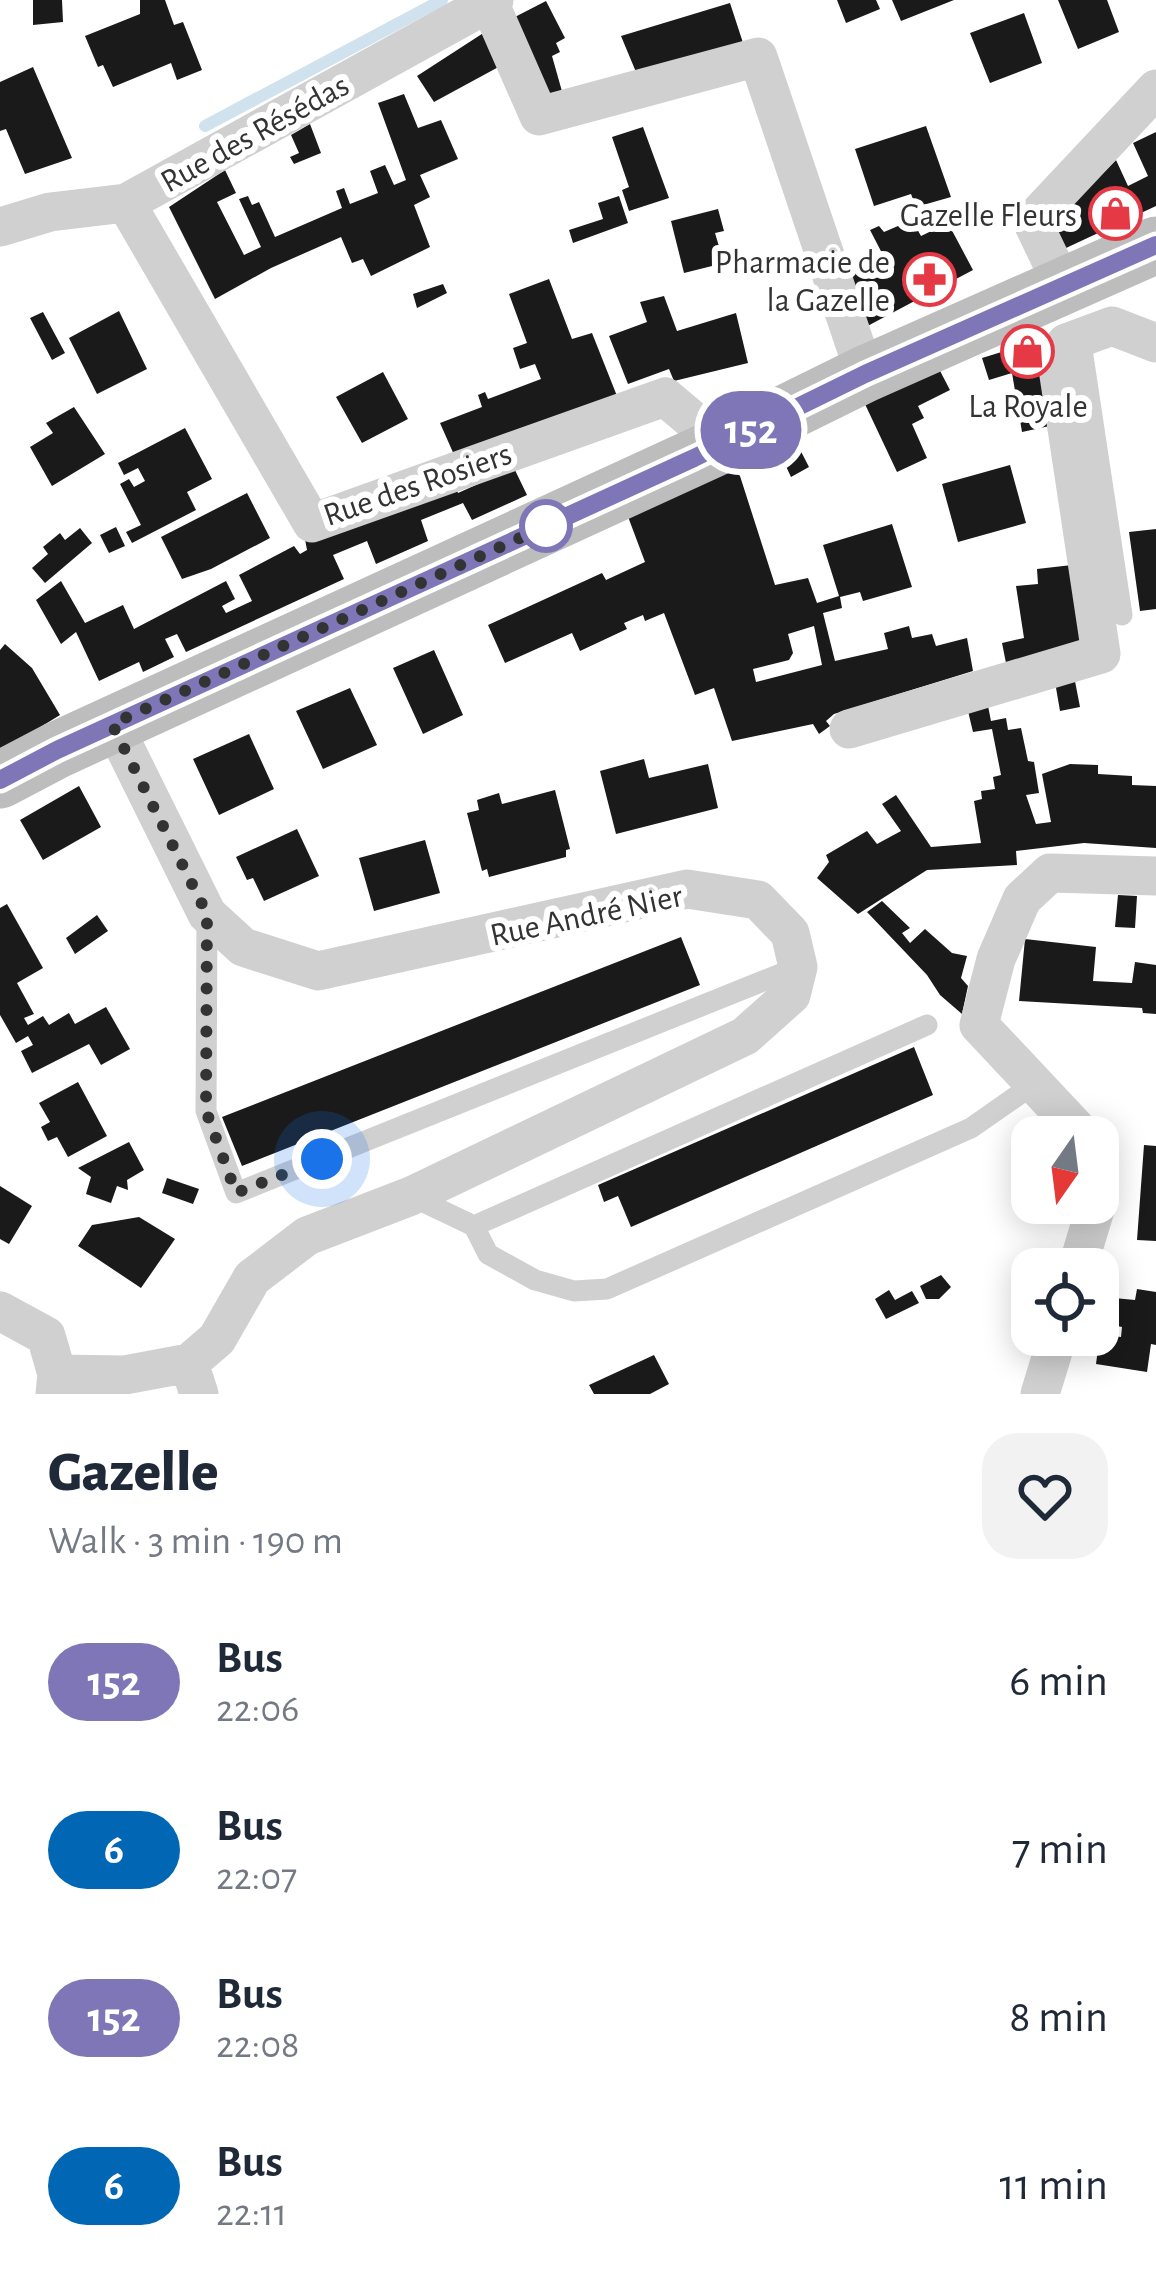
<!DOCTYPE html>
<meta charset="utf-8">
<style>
:root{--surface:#fff;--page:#f2f2f3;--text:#1f2937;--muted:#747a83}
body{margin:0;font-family:"Alegreya Sans",sans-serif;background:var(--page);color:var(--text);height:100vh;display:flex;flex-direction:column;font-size:45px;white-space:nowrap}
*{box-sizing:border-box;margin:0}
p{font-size:39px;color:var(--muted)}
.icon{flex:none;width:66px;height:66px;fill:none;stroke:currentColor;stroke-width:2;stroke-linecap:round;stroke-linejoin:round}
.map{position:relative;height:1394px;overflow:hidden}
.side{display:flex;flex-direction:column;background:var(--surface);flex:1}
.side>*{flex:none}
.badge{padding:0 24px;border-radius:39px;font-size:42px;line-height:78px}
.needle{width:78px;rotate:194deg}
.buttons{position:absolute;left:1011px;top:1116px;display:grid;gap:24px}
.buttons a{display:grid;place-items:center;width:108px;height:108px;border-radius:24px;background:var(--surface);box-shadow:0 6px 30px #0003;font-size:60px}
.you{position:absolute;width:60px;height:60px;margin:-30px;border:9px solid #fff;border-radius:50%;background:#1a73e8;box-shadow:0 0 0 18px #1a73e833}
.map>.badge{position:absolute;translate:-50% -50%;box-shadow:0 0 0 6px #fff}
.round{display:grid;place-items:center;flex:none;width:126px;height:126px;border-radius:36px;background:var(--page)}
.overview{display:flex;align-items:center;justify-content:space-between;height:204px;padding:0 48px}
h1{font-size:57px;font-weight:800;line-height:90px}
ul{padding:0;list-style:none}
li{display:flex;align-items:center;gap:36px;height:168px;padding:0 48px}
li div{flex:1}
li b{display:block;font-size:45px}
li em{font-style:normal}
li .badge{min-width:132px;font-weight:700;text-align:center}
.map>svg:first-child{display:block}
</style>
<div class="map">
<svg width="1156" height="1394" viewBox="0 0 1156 1394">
<rect width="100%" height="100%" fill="#fff"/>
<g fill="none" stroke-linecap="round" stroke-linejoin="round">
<path stroke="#cfe2ee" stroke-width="12" d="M205 126 442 0"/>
</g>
<path fill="#1a1a1a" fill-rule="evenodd" d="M33 0H62L63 22 33 25Z
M140 0H165L174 25 183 22 202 70 177 80 171 63 113 87 103 65 98 67 85 36 140 14Z
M837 0H876L880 9 846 23Z
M892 0H954L901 21Z
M1058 0H1107L1119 32 1078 49Z
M546 1 565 38 556 43 560 52 552 56 565 102 541 109 511 19Z
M730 3 746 52 641 84 621 36Z
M1024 13 1042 63 990 83 970 33Z
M488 30 504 64 434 102 417 76Z
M33 67 72 158 25 174 6 129 0 131V82Z
M404 94 418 128 441 120 458 159 420 175 430 197 414 205 430 247 371 276 363 259 352 263 341 237 271 268 215 299 169 207 225 170 236 193 217 202 244 255 261 247 239 199 248 196 252 205 259 202 275 237 342 208 336 191 344 188 350 204 378 193 370 171 385 165 394 185 406 180 378 103Z
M310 124 321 153 294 164 290 157 299 153 291 135Z
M926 126 951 197 916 207 911 194 874 206 855 149Z
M643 127 669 198 629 211 622 190 629 187 612 137Z
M1156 132V206L1066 248 1053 223 1116 160 1128 186 1148 176 1133 143Z
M619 196 628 223 573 243 569 230 603 219 598 203Z
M718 209 724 231 715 233 724 263 684 273 671 221Z
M912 220 921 236 948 223 973 270 860 330 843 277 884 257 870 230 879 226 884 232Z
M549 279 572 339 592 333 617 396 455 457 440 423 482 407 478 395 485 392 488 399 541 379 535 364 520 369 513 348 527 343 509 294Z
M443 284 447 293 417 308 413 294Z
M664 296 677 331 736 313 748 363 674 381 669 369 628 384 609 336 647 322 640 302Z
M119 311 147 369 97 394 69 338Z
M43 312 65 353 52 360 30 318Z
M1021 327 1043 342 1054 425 1022 432 1012 373 989 380 982 358 1008 350 1003 335Z
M938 367 950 390 918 406 924 418 912 424 927 458 897 472 864 402Z
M383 372 408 419 362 443 336 397Z
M74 407 105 454 52 486 30 447 53 433 46 423Z
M185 428 212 479 187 492 196 510 132 543 126 532 141 525 120 484 129 479 134 487 145 481 138 468 124 475 118 463Z
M793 436 809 467 791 477 775 443Z
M730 465 740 476 775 585 808 578 817 603 839 596 823 545 892 524 912 587 863 601 860 592 840 597 842 608 823 613 835 661 888 649 884 633 909 626 912 638 932 634 936 646 967 638 973 671 834 714 826 721 830 726 819 734 813 724 732 741 714 688 695 695 664 613 645 621 643 615 624 623 627 629 580 651 572 633 505 663 488 625 602 573 606 580 645 562 627 514ZM814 626 822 665 756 682 753 669 789 660 793 653 788 634Z
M1010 465 1026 523 958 542 942 484Z
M514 468 527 495 472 520 463 503 421 520 428 541 376 564 367 541 333 555 344 579 186 652 177 634 165 639 174 657 143 672 139 662 99 681 76 632 61 644 36 600 61 581 85 623 123 605 134 629 226 581 235 599 222 606 226 613 252 601 239 575 294 546 300 554 307 550 305 539 454 483 458 493Z
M247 493 270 538 211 569 182 579 161 537Z
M116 527 125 546 109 553 100 535Z
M80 528 92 543 45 583 32 568 48 554 43 547 60 533 65 540Z
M1156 529V609L1140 611 1129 532Z
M1072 565 1083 642 1006 663 1002 643 1024 638 1016 586 1038 584 1037 569Z
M5 644 32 668 60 715 0 752V650Z
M434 650 463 715 423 734 393 668Z
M1074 676 1080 707 1060 711 1055 682Z
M350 688 377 745 323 769 296 711Z
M987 701 991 721 1006 718 1008 730 1021 728 1028 761 1034 762 1039 793 1026 795 1036 824 1051 822 1042 774 1070 764 1098 765V774L1132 776V785L1156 786V848L1084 843 1016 851 1017 865 927 870 858 914 817 878 829 862 826 855 867 831 877 844 901 831 882 804 896 795 931 847 981 843 974 801 982 799 981 791 995 789 993 777 1001 775 992 729 973 732 967 707Z
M249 734 274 789 219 815 193 759Z
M644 759 649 778 708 764 718 808 616 834 600 771Z
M79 786 101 827 43 860 20 820Z
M555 790 570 849 566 850V857L489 877 487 869 482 871 467 813 479 810 477 800 499 793 502 804Z
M297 829 319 876 264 901 253 878 247 880 236 857Z
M425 840 440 893 374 911 359 858Z
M1118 895 1137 896 1135 928 1115 927Z
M882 901 910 928 902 933 910 943 925 929 952 953 967 956 961 978 968 986 962 1014 940 995 927 975 867 912Z
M7 904 43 968 17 983 34 1014 24 1018 28 1025 43 1016 49 1025 69 1013 75 1024 106 1007 130 1049 101 1065 89 1044 32 1073 21 1051 33 1045 28 1036 16 1043 0 1015V908Z
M97 915 108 931 75 954 66 938Z
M681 937 700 985 242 1166 222 1117Z
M1025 939 1096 947 1093 981 1132 983 1135 962 1156 965V1014L1143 1013 1142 1008 1019 1001Z
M914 1047 933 1095 631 1227 618 1196 604 1202 598 1185Z
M78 1082 107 1136 68 1157 57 1137 48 1141 41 1127 50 1122 39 1103Z
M129 1142 144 1170 127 1180 128 1190 117 1186 111 1203 86 1194 91 1177 78 1168Z
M1144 1145 1156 1146V1241L1137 1240Z
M167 1178 199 1189 193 1204 162 1193Z
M0 1186 32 1206 9 1244 0 1239Z
M139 1217 175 1239 141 1288 78 1246 92 1225Z
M941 1275 951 1287 939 1299H926L920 1286Z
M1137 1289 1156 1292V1345L1151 1344 1147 1372 1096 1364 1100 1334 1121 1337 1122 1327 1112 1325 1114 1298 1135 1300Z
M889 1290 895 1300 912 1291 919 1303 886 1319 875 1299Z
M654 1355 669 1384 650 1394H594L589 1385Z"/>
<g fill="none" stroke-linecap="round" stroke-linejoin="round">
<path stroke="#d0d0d0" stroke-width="21" d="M1066 343 1083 356 1122 615
M207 914 206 1111 236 1193 798 967
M411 1196 474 1226 488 1254 535 1280 574 1291 607 1289 971 1128 1034 1084
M474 1226 927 1025"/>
<path stroke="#d0d0d0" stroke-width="39" d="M489 2 539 116 758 57 865 374
M126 203 312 523 665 397 703 429 717 447
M0 227 50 212 126 203 494 0
M1064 288 1032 221 1156 89
M1066 343 1112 326 1156 343
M113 724 207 914 243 947 318 971 687 889 758 900 790 933 798 967 791 995 745 1036 411 1196 307 1236 252 1278 217 1339 189 1363 199 1394
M849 729 1101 654 1057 362 1066 343
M1079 1137 1075 1127 979 1025 996 959 1022 899 1050 873 1156 876
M1077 1269 1097 1203
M0 1311 46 1336 57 1374 55 1394
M57 1374 125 1375 189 1363
M1040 1394 1058 1335"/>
<path stroke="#bdbdbd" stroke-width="57" d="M0 780 57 750 717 447 865 374 1156 245"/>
</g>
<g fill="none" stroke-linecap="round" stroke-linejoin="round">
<defs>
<path id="line" d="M0 780 57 750 694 458 865 374 1156 245"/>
</defs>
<use href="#line" stroke="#fff" stroke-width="27"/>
<use href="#line" stroke="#7f76b7" stroke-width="18"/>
<path stroke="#333" stroke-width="12" stroke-dasharray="0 21.6" d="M322 1159 236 1193 206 1111 207 914 112 724 546 526"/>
</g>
<defs>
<symbol id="shop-ring" viewBox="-11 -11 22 22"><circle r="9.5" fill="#fff" stroke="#e63946" stroke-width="1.5"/><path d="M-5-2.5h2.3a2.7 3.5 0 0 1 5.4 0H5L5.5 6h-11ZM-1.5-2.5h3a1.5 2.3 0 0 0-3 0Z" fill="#e63946"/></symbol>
<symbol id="pharmacy-ring" viewBox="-11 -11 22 22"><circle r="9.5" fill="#fff" stroke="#e63946" stroke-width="1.5"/><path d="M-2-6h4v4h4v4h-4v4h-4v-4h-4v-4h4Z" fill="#e63946"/></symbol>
</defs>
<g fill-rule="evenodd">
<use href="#shop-ring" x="1086" y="184" width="59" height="59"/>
<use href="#pharmacy-ring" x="900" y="250" width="59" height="59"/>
<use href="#shop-ring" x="998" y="322" width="59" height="59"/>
</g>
<circle fill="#fff" stroke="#7f76b7" stroke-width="6" cx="546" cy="526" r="24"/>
<g text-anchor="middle" stroke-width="12" stroke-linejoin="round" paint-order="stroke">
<g font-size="33" fill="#333" stroke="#fff">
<text transform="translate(254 132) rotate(-29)" y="12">Rue des Résédas</text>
<text transform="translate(417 483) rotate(-19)" y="12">Rue des Rosiers</text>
<text transform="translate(586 914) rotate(-12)" y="12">Rue André Nier</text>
</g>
<g font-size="33" fill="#333" stroke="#fff" text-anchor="end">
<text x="1077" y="226">Gazelle Fleurs</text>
<text x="890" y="273">Pharmacie de<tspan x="890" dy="38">la Gazelle</tspan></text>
<text x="1028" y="417" text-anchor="middle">La Royale</text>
</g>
</g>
</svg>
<div class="buttons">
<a><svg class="needle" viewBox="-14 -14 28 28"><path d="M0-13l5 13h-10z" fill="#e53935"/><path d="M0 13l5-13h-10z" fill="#747a83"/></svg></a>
<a><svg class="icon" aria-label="locate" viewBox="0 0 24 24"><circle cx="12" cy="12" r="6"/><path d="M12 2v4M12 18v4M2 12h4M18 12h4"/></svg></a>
</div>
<div class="you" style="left:322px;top:1159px"></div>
<b class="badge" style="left:751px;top:430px;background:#7f76b7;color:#fff">152</b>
</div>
<section class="side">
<div class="overview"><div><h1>Gazelle</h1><p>Walk · 3 min · 190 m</p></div><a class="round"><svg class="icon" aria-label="heart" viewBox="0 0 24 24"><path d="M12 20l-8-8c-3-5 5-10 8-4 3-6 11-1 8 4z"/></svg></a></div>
<ul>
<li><span class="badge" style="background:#7f76b7;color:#fff">152</span><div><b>Bus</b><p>22:06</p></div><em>6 min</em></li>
<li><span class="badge" style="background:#0166b3;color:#fff">6</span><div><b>Bus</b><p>22:07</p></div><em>7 min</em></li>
<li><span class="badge" style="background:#7f76b7;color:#fff">152</span><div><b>Bus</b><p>22:08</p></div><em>8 min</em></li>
<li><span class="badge" style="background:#0166b3;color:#fff">6</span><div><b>Bus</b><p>22:11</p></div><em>11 min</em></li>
</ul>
</section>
